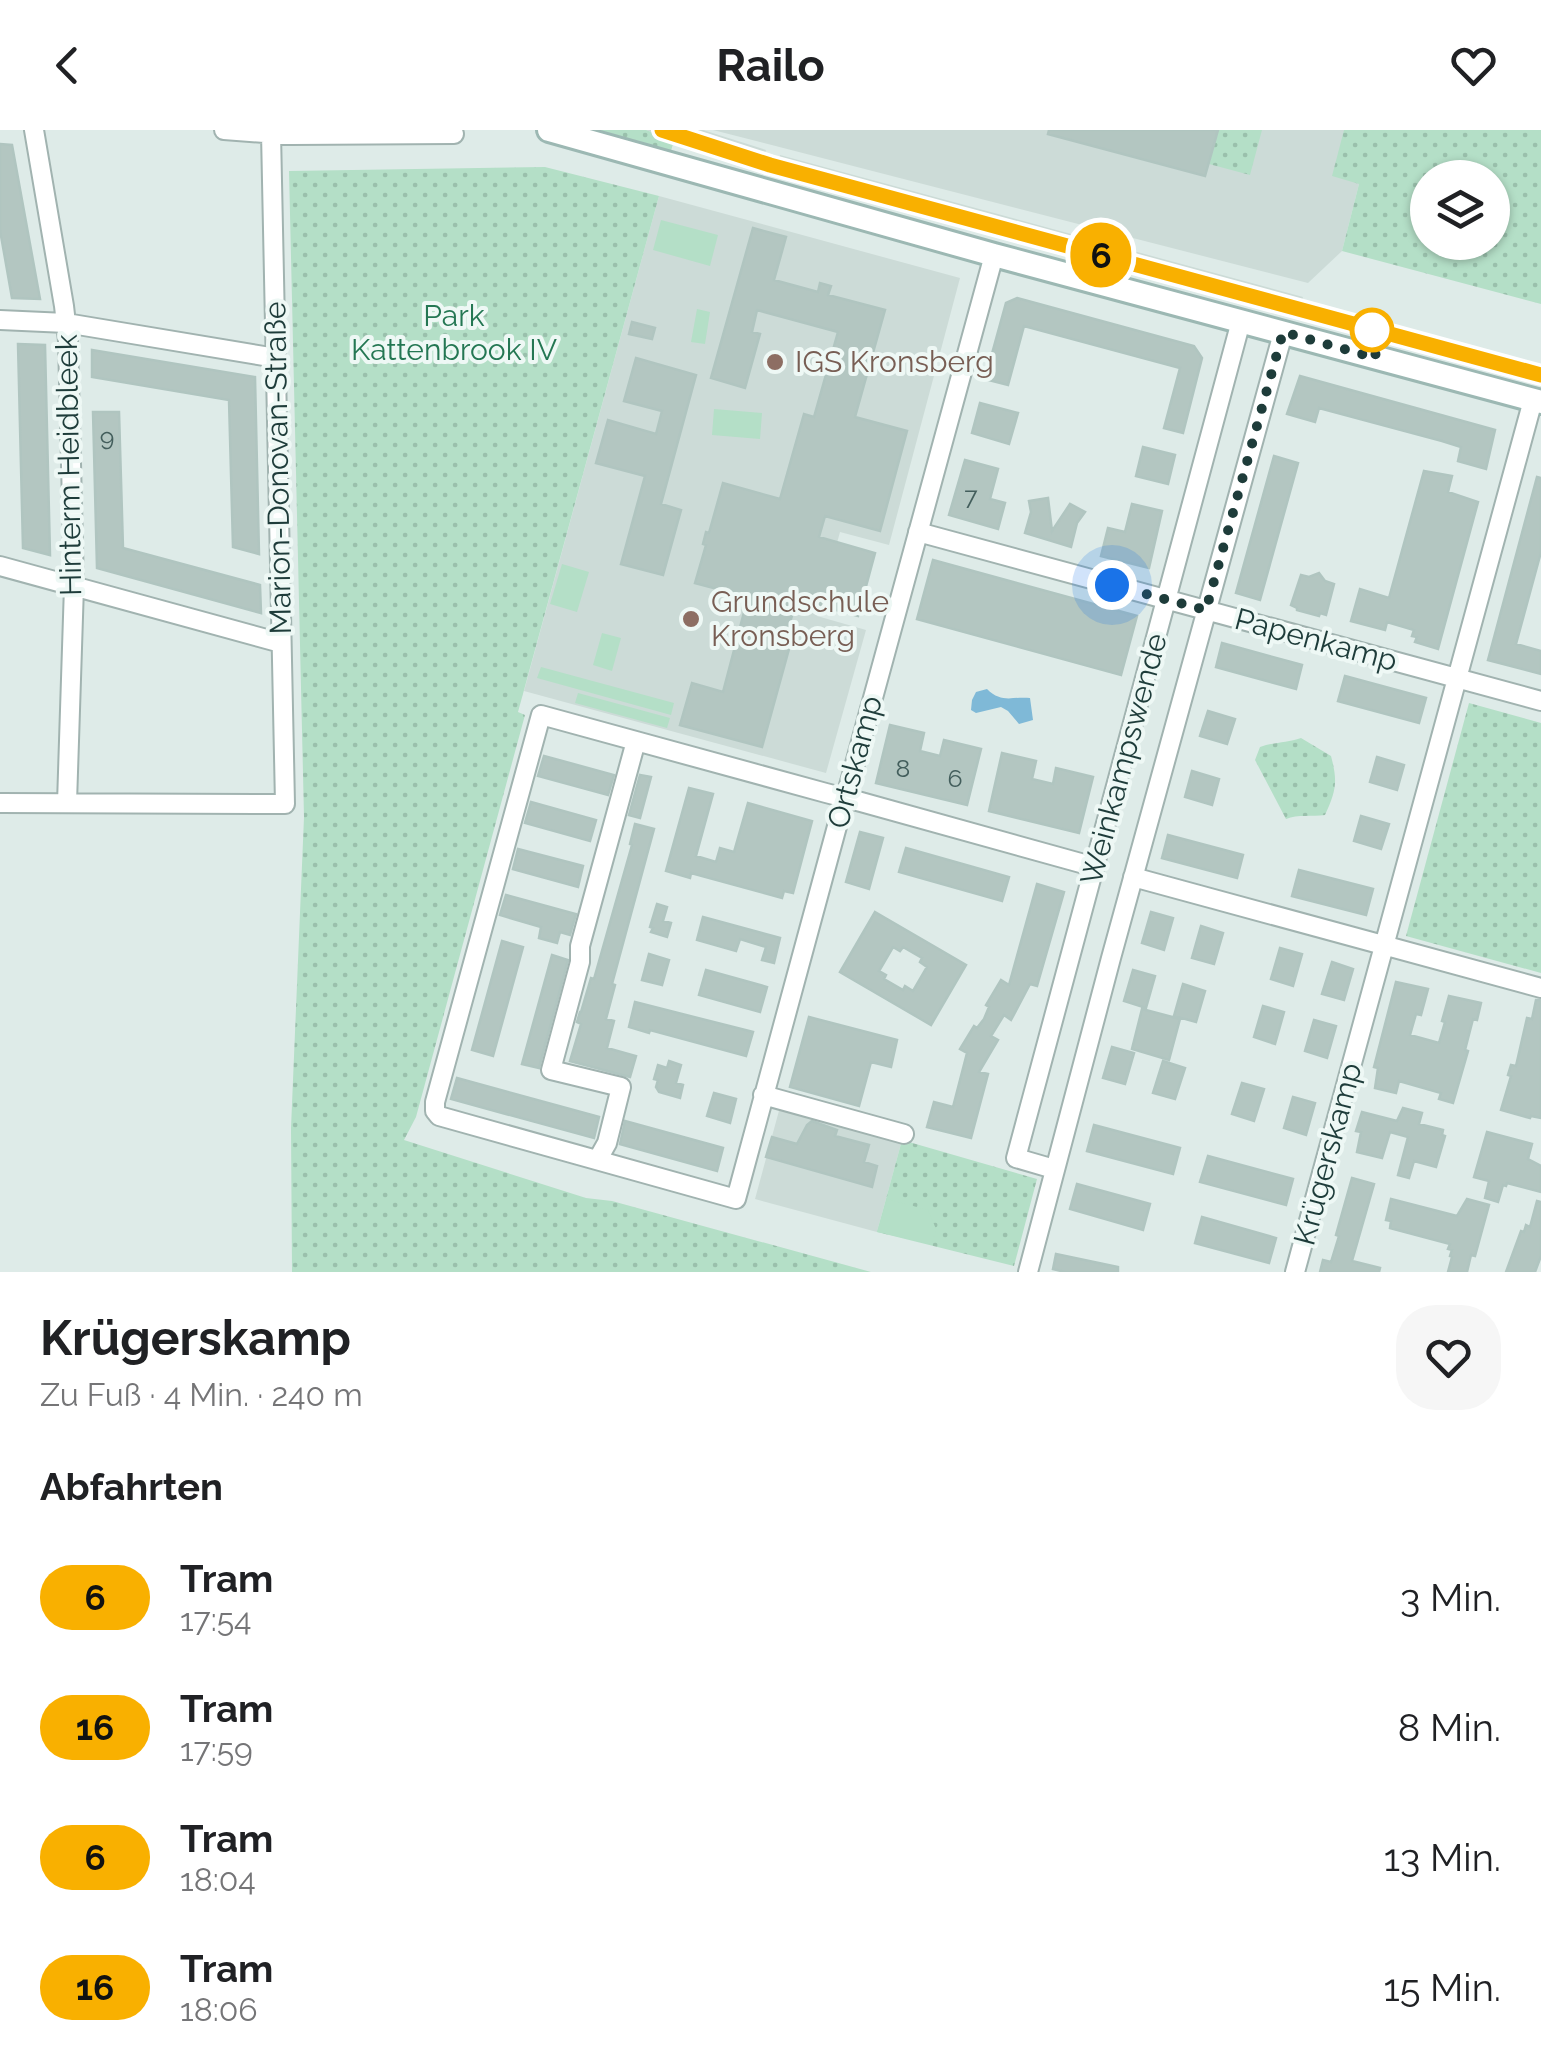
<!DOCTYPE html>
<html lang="de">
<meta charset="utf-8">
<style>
:root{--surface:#fff;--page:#f6f6f6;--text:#202124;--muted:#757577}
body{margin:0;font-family:Raleway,sans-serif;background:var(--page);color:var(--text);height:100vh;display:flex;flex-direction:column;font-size:38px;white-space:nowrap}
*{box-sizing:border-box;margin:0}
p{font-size:32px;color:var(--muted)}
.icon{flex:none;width:55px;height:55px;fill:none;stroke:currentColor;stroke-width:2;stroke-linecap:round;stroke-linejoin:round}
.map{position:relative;height:1142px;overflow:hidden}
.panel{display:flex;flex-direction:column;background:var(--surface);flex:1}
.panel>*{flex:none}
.badge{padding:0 20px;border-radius:32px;font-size:35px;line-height:65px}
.fabs{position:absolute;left:1410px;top:30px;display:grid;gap:20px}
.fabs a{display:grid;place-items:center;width:100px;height:100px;border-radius:50%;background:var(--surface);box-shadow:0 2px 8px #0004;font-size:50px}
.you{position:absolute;width:50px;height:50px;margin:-25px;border:8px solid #fff;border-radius:50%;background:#1a73e8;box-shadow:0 0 0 15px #1a73e833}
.map>.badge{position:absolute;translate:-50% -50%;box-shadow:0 0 0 5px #fff}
h2{padding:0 40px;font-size:38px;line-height:90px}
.round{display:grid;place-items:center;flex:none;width:105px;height:105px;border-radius:40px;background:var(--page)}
.summary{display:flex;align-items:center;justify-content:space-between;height:170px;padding:0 40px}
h1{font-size:48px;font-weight:700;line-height:75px}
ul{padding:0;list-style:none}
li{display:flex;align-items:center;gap:30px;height:130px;padding:0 40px}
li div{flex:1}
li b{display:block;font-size:38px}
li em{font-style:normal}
li .badge{min-width:110px;font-weight:700;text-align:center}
header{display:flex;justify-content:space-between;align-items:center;height:130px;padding:0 40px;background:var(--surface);font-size:45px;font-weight:700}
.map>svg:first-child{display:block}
</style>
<header><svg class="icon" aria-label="back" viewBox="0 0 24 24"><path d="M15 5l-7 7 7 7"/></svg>Railo<svg class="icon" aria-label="heart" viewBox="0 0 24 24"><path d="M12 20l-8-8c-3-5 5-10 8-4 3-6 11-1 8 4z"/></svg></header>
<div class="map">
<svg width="1541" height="1142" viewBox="0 0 1541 1142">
<defs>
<pattern id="grass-dots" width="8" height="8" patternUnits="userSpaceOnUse" patternTransform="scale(2.5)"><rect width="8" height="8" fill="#b4dfc7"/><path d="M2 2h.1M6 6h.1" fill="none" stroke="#9ac0ac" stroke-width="1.8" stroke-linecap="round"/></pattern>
</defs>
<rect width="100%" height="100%" fill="#deebe8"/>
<path fill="#ccdbd7" d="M646 0H703L766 20 760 38Z
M713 0H1345L1359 54 1342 121 1308 153Z
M780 25 1303 167 1298 185 776 42Z
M659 66 960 148 889 415 840 402 817 486 866 500 826 643 524 561Z
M780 977 902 1010 877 1102 755 1069Z"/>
<path fill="url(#grass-dots)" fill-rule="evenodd" d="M599 0H646L674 10 671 21Z
M1218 0H1262L1250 45 1209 34Z
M1344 0H1541V174L1342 121 1359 54 1332 46ZM1428 48H1492V112H1428Z
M545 37 659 66 518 582 525 585 416 987 404 1010 586 1068 612 1071 871 1142H292L291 998 304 687 289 41Z
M1469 573 1541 593V843L1406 806Z
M1301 608 1331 626C1338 652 1336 661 1325 685 1312 687 1298 684 1286 689L1255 630 1260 617C1274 612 1287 613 1301 608Z
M902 1010 1037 1049 1014 1136 877 1102Z"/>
<path fill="#b4dfc7" d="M661 90 718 105 710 136 653 120Z
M697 179 710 182 705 214 691 212Z
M714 279 762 283 760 309 712 305Z
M562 434 589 442 577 482 550 474Z
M602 503 621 508 612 541 593 535Z
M541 537 674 573 671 585 537 548Z
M578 563 670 588 667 598 575 573Z
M887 1069 928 1080 936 1099 932 1114 877 1102Z"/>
<path fill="#7fb9d7" d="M987 559C1002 574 1013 566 1030 568L1033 590 1019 594 1008 581 1001 577 976 583 971 580 972 570 976 562Z"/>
<path fill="#b3c6c1" stroke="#b0c5c0" stroke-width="2.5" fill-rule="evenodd" d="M1049 0H1218L1205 46 1048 4Z
M0 14 12 15 40 169 12 168 0 100Z
M753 98 786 107 774 150 818 162 820 153 831 156 828 165 885 180 855 287 907 301 880 401 825 386 819 407 875 423 858 486 802 471 799 481 794 479 786 506 792 508 762 617 680 595 692 553 723 562 748 467 695 453 706 415 703 414 706 402 709 403 723 353 780 369 804 284 814 287 838 202 757 180 752 202 760 204 745 258 711 248Z
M1017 168 1194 216 1202 228 1183 303 1164 298 1180 238 1024 196 1008 255 985 249 1006 173Z
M632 192 655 198 652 209 629 204Z
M18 214 45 215 50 425 23 418Z
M92 220 255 247 259 424 233 417 229 270 92 247Z
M636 228 696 245 661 374 681 380 663 445 621 434 645 346 596 333 608 290 656 304 662 281 624 271Z
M1300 246 1495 300 1486 339 1458 331 1461 317 1442 311 1319 278 1315 292 1287 284Z
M980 273 1018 283 1009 314 972 303Z
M93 282H119L123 418 260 455 261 483 97 438Z
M1143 317 1175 325 1168 354 1136 346Z
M1274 326 1298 333 1260 470 1236 463Z
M965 330 998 339 990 369 1005 373 998 399 949 385Z
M1424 341 1452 346 1448 362 1478 372 1438 519 1415 512 1417 507 1412 506 1414 500 1387 492 1385 500 1351 491 1360 459 1389 468Z
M1537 347 1541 348V422L1516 514 1541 521V544L1488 530Z
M1048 368 1052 401 1070 374 1085 382 1077 393 1071 417 1025 403 1031 382 1029 371Z
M1132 374 1162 381 1149 438 1101 426 1108 398 1125 402Z
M933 430 1137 486 1121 545 917 489Z
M1319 443 1325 451 1334 454 1326 485 1320 483 1319 486 1297 480V478L1291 475 1301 445 1309 447Z
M1222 513 1302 535 1296 559 1216 537Z
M1345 546 1426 568 1419 593 1338 571Z
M1208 581 1235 589 1227 614 1200 606Z
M890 595 924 603 920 621 940 626 944 610 981 619 967 675 876 653Z
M1002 623 1036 631 1032 649 1053 654 1056 638 1093 647 1079 703 989 681Z
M544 626 614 645 608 665 538 646Z
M1377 627 1404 635 1397 660 1370 652Z
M1192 641 1219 649 1212 675 1185 667Z
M640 645 651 647 640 688 629 685Z
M689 658 713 664 696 726 716 732 720 718 734 722 748 673 812 691 793 763 784 761 782 768 691 743 690 748 666 741Z
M531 672 596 690 590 711 525 693Z
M1361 686 1389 694 1381 719 1354 711Z
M635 694 654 699 612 854 615 855 606 889 614 891 607 918 636 926 630 947 570 931 581 894 577 892 580 882H581L591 848 594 849 632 715 630 714Z
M860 702 883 708 869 759 846 752Z
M1168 705 1243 725 1237 748 1162 728Z
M906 718 1009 747 1002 771 899 742Z
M518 719 583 736 578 757 513 739Z
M1299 740 1373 759 1366 785 1292 766Z
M1037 754 1064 762 1037 856 1030 854 1011 890 1004 885 991 906 998 910 979 942 988 944 971 1008 927 997 934 972 953 977 967 923 960 919 974 896 977 898 984 889 989 877 986 875 1001 850 1009 855Z
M506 765 576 784 570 805 560 802 557 813 539 808 541 797 500 785Z
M657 774 667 777 663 791 671 793 667 807 651 802 653 798 650 797Z
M875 782 966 835 931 895 840 842ZM893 817 900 821 903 817 922 828 920 832 927 837 913 861 905 856 903 860 884 849 886 845 879 841Z
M1151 782 1173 788 1164 820 1142 813Z
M703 787 780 808 774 833 762 830 766 817 740 809 736 821 697 810Z
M1201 796 1223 803 1214 834 1192 828Z
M502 811 523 817 493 926 472 920Z
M1280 818 1302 824 1293 856 1271 849Z
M649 824 669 830 662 855 642 850Z
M552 825 568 830 539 938 522 934Z
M1332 832 1353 839 1344 870 1322 864Z
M706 840 767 857 760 882 699 865Z
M1133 840 1155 846 1146 878 1124 871Z
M1396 852 1428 859 1421 885 1416 884 1410 905 1439 913 1445 892 1442 891 1449 866 1481 873 1477 890 1473 889 1465 920 1468 921 1453 973 1439 969 1441 963 1399 951 1396 963 1375 958 1378 938 1374 937Z
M1183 854 1205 861 1196 892 1174 886Z
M1536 870H1541V988L1531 986 1530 988 1501 980 1511 946 1508 945 1511 935 1516 936 1527 888 1532 889Z
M635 872 753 902 746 926 650 900 649 903 629 897Z
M1263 876 1284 882 1275 914 1254 907Z
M1142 879 1180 889 1169 930 1132 919Z
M809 887 897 910 891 937 871 932 859 976 790 957Z
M1314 890 1336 896 1327 928 1305 921Z
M1112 917 1134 923 1125 954 1103 948Z
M669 931 681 935 676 953 683 955 680 968 659 962 656 957 658 950 654 949 658 935 667 938Z
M1163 931 1185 938 1175 969 1153 963Z
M457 948 599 987 594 1008 451 969Z
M1242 953 1264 959 1254 991 1232 984Z
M714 963 736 969 730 993 707 986Z
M1293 967 1315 973 1306 1005 1284 998Z
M1403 978 1422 983 1419 994 1443 1000 1442 1005 1445 1006 1436 1037 1414 1031 1409 1048 1398 1045 1408 1007 1390 1002 1382 1028 1357 1022 1361 1002 1356 1001 1362 982 1397 991Z
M625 991 723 1018 717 1041 620 1014Z
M812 991 837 1000 835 1006 869 1015 864 1032 877 1036 872 1057 766 1027 772 1007 797 1014 807 995Z
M1094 995 1180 1018 1173 1044 1087 1021Z
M1487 1002 1532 1014 1528 1029 1541 1036V1062L1507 1053 1506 1056 1503 1055 1498 1072 1485 1068 1489 1051 1474 1047Z
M1208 1026 1293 1049 1286 1075 1200 1052Z
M1352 1048 1374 1054 1352 1131 1380 1138 1379 1142H1320L1323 1130 1331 1132 1339 1106 1336 1105Z
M1077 1054 1150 1074 1143 1100 1070 1079Z
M1391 1069 1457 1086 1467 1069 1489 1075 1475 1126 1471 1125 1467 1142H1448L1452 1127 1450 1126 1452 1120 1448 1119 1450 1114 1390 1098 1391 1091 1386 1090Z
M1537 1071 1541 1072V1126L1535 1142H1506L1521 1101 1524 1102 1526 1095 1530 1097Z
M1202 1087 1276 1108 1269 1133 1195 1113Z
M1056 1124 1118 1137V1142H1065L1053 1139Z"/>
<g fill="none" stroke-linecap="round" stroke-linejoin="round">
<defs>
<path id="street" d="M34 0 64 176 68 211 74 456 67 673
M224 0 292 5 454 4
M994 125 850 652 839 689 736 1069 439 986 435 981V972L541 585 826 663 861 672 1095 737
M0 190 66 193 276 228
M918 402 1541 571
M0 436 281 513
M0 673 285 674 271 3
M1133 747 1541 858
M763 965 904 1004
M598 1029 607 1013 621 957 551 940 580 832V816L636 611
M1054 1039 1016 1028 1241 191
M1028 1142 1111 828 1283 203
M1295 1142 1533 270"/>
<path id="secondary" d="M549 0 994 125 1541 272"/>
</defs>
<use href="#street" stroke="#a1b3b0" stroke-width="22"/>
<use href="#secondary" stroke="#9cb8b3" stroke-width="28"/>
<use href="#street" stroke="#fff" stroke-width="18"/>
<use href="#secondary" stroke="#fff" stroke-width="22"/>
<path stroke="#587876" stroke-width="2.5" d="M662 0 769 35 1541 245"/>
</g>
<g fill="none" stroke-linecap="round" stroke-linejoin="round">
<defs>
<path id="line" d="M662 0 770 35 1541 245"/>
</defs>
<use href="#line" stroke="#fff" stroke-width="22"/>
<use href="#line" stroke="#f9b000" stroke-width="15"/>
<path stroke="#1e3c3a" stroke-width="10" stroke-dasharray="0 18" d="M1112 455 1206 480 1283 202 1376 228 1372 200"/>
</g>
<circle fill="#fff" stroke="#f9b000" stroke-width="5" cx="1372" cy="200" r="20"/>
<g fill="#8d6e63" stroke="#eef8f5" stroke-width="4">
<circle cx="775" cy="232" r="10"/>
<circle cx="691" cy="489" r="10"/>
</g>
<g text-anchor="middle" stroke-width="8" stroke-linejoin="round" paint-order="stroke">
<g font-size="25" fill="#435e5c">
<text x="107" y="316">9</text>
<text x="971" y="375">7</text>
<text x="903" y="647">8</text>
<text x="955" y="657">6</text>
</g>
<g font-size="30" fill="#247753" stroke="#eef8f5">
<text x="454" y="196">Park<tspan x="454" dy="34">Kattenbrook IV</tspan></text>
</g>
<g font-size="30" fill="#785e54" stroke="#eef8f5" text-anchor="start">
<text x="795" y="242">IGS Kronsberg</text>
<text x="711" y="482">Grundschule<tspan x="711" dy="34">Kronsberg</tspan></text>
</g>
<g font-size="30" fill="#1e3c3a" stroke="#eef8f5">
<text transform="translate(69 335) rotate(-91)" y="10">Hinterm Heidbleek</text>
<text transform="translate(278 338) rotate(-91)" y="10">Marion-Donovan-Straße</text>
<text transform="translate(1316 510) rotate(15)" y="10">Papenkamp</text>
<text transform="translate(1124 629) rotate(-75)" y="10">Weinkampswende</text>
<text transform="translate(855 632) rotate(-75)" y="10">Ortskamp</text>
<text transform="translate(1328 1024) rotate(-75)" y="10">Krügerskamp</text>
</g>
</g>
</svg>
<div class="fabs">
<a><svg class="icon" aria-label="layers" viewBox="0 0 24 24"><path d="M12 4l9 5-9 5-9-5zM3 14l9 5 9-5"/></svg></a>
</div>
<div class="you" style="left:1112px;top:455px"></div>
<b class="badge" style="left:1101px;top:125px;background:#f9b000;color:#111">6</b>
</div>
<section class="panel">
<div class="summary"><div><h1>Krügerskamp</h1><p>Zu Fuß · 4 Min. · 240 m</p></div><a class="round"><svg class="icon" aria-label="heart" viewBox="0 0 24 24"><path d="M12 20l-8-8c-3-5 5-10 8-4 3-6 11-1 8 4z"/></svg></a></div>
<h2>Abfahrten</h2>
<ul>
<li><span class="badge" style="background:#f9b000;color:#111">6</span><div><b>Tram</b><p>17:54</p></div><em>3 Min.</em></li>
<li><span class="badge" style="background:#f9b000;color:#111">16</span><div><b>Tram</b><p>17:59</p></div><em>8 Min.</em></li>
<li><span class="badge" style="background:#f9b000;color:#111">6</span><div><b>Tram</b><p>18:04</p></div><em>13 Min.</em></li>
<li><span class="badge" style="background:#f9b000;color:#111">16</span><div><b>Tram</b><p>18:06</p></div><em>15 Min.</em></li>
</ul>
</section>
